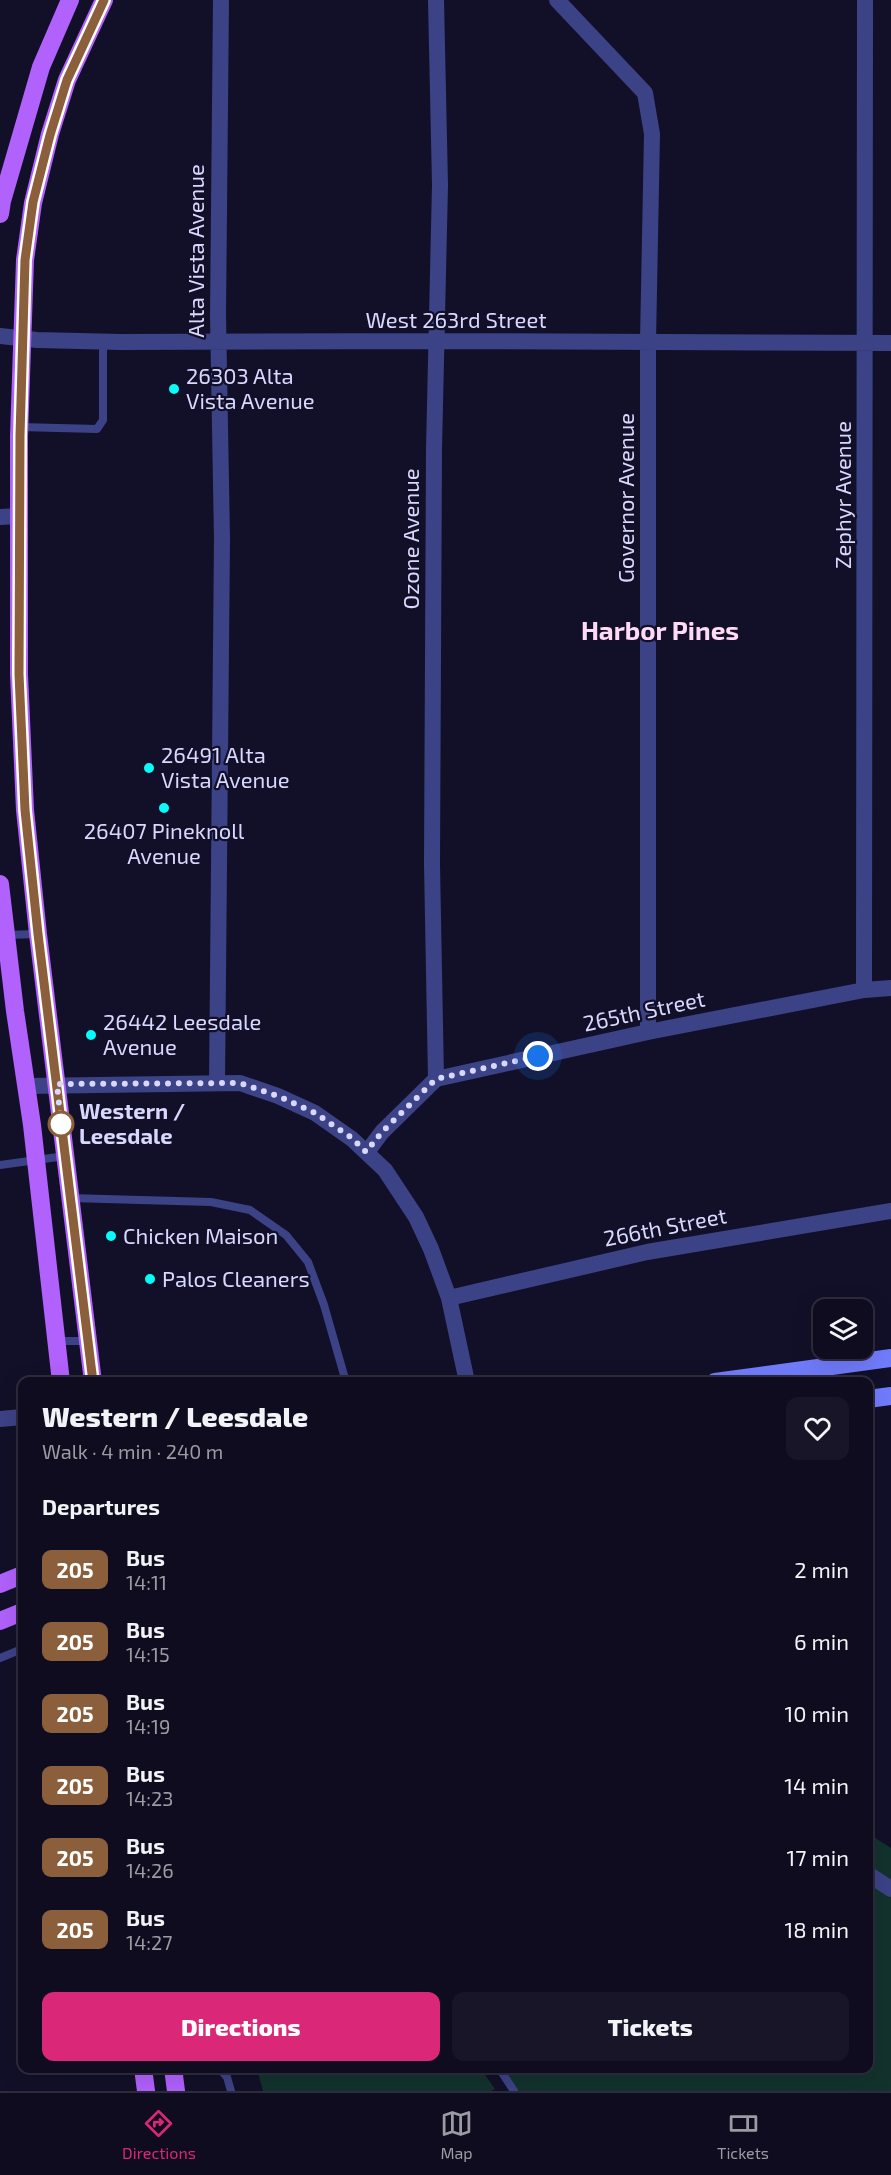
<!DOCTYPE html>
<meta charset="utf-8">
<style>
:root{--surface:#0e0c1e;--page:#171527;--text:#f1f3f6;--muted:#9b9ba4;--line:#2e2c3c;--accent:#db2777}
body{margin:0;font-family:"Exo 2",sans-serif;background:var(--page);color:var(--text);height:100vh;display:flex;flex-direction:column;font-size:22px;white-space:nowrap}
*{box-sizing:border-box;margin:0}
p{font-size:20px;color:var(--muted)}
.icon{flex:none;width:33px;height:33px;fill:none;stroke:currentColor;stroke-width:2;stroke-linecap:round;stroke-linejoin:round}
.map{position:relative;flex:1;overflow:hidden}
.side{position:absolute;left:18px;top:1377px;width:855px;height:696px;display:flex;flex-direction:column;background:var(--surface);border-radius:12px;box-shadow:0 6px 24px #0002,0 0 0 2px var(--line)}
.side>*{flex:none}
.badge{padding:0 12px;border-radius:9px;font-size:21px;line-height:39px}
.tools{position:absolute;left:813px;top:1299px;display:grid;gap:12px}
.tools a{display:grid;place-items:center;width:60px;height:60px;border-radius:12px;background:var(--surface);box-shadow:0 6px 24px #0002,0 0 0 2px var(--line);font-size:30px}
.you{position:absolute;width:30px;height:30px;margin:-15px;border:4px solid #fff;border-radius:50%;background:#1a73e8;box-shadow:0 0 0 9px #1a73e833}
.map>.badge{position:absolute;translate:-50% -50%;box-shadow:0 0 0 3px #fff}
h2{padding:0 24px;font-size:22px;line-height:54px}
.round{display:grid;place-items:center;flex:none;width:63px;height:63px;border-radius:12px;background:var(--page)}
.summary{display:flex;align-items:center;justify-content:space-between;height:102px;padding:0 24px}
h1{font-size:28px;font-weight:800;line-height:45px}
.primary-button{display:flex;gap:12px;margin-top:auto;padding:12px 24px}
.primary-button a{flex:1;height:69px;border-radius:12px;background:var(--accent);color:#fff;font-size:24px;font-weight:800;line-height:69px;text-align:center}
.primary-button a+a{background:var(--page);color:var(--text)}
ul{padding:0;list-style:none}
li{display:flex;align-items:center;gap:18px;height:72px;padding:0 24px}
li div{flex:1}
li b{display:block;font-size:22px}
li em{font-style:normal}
li .badge{min-width:66px;font-weight:700;text-align:center}
.tabs{display:flex;justify-content:space-around;align-items:center;height:84px;border-top:2px solid var(--line);background:var(--surface);font-size:16px;color:var(--muted)}
.tabs a{display:grid;justify-items:center;gap:3px}
.tabs .active{color:var(--accent)}
.map>svg:first-child{display:block}
</style>
<div class="map">
<svg width="891" height="2091" viewBox="0 0 891 2091">
<rect width="100%" height="100%" fill="#121028"/>
<path fill="#13322d" d="M869 1834 891 1848V2091H512L497 2069 868 2068Z
M257 2069H481L495 2089 491 2091H263Z"/>
<g fill="none" stroke-linecap="round" stroke-linejoin="round">
<path stroke="#3c4286" stroke-width="8" d="M20 427 97 429 103 420V342
M5 935 38 934
M0 1165 65 1156
M70 1198 211 1202 250 1210 286 1235 308 1262 324 1305 346 1382
M56 1341H88
M0 1658 22 1649
M219 2068 227 2077 231 2091
M499 2068 514 2091
M174 2074 194 2068"/>
<path stroke="#3c4286" stroke-width="16" d="M557 0 645 93 652 134 648 342V1032
M0 336 37 340 121 342 436 341 891 343
M0 517 20 516
M864 990 865 0
M436 1079 432 864 434 449 440 185 436 0
M217 1082 222 539 218 315 221 0
M27 1086 240 1083 278 1096 315 1113 352 1139 385 1170 416 1217 431 1249 449 1298 467 1382
M367 1152 382 1132 436 1079 648 1032 864 990 891 988
M449 1298 647 1252 891 1211
M0 1419 22 1417
M868 1874 891 1889"/>
<path stroke="#717cfc" stroke-width="18" d="M715 1382 891 1358
M868 1399 891 1396"/>
<path stroke="#b161fc" stroke-width="18" d="M0 214 2 201 41 67 70 0
M0 884 15 1011 32 1125 61 1382
M93 1382 38 934 25 810 19 674V436L25 260 33 203 50 134 67 80 104 0
M0 1584 22 1575
M0 1621 22 1612
M143 2068 146 2091
M173 2068 176 2091"/>
</g>
<g fill="none" stroke-linecap="round" stroke-linejoin="round">
<defs>
<path id="line" d="M93 1382 38 934 25 810 19 674 20 436 25 260 33 202 50 135 67 80 104 0"/>
</defs>
<use href="#line" stroke="#fff" stroke-width="14"/>
<use href="#line" stroke="#8b5e3c" stroke-width="9"/>
<path stroke="#d8d8fe" stroke-width="6" stroke-dasharray="0 10.8" d="M61 1124 57 1084 240 1083 278 1096 315 1113 352 1138 366 1152 382 1132 436 1079 538 1056"/>
</g>
<g fill="#07fbf8" stroke="#121028" stroke-width="2">
<circle cx="174" cy="389" r="6"/>
<circle cx="149" cy="768" r="6"/>
<circle cx="164" cy="808" r="6"/>
<circle cx="91" cy="1035" r="6"/>
<circle cx="111" cy="1236" r="6"/>
<circle cx="150" cy="1279" r="6"/>
</g>
<circle fill="#fff" stroke="#8b5e3c" stroke-width="3" cx="61" cy="1124" r="12"/>
<g text-anchor="middle" stroke-width="4.5" stroke-linejoin="round" paint-order="stroke">
<g font-size="22" fill="#d8d8fe" stroke="#121028">
<text transform="translate(196 251) rotate(-90)" y="8">Alta Vista Avenue</text>
<text x="456" y="328">West 263rd Street</text>
<text transform="translate(843 495) rotate(-90)" y="8">Zephyr Avenue</text>
<text transform="translate(626 498) rotate(-90)" y="8">Governor Avenue</text>
<text transform="translate(411 539) rotate(-90)" y="8">Ozone Avenue</text>
<text transform="translate(644 1011) rotate(-12)" y="8">265th Street</text>
<text transform="translate(665 1227) rotate(-11)" y="8">266th Street</text>
</g>
<g font-size="22" fill="#d8d8fe" stroke="#121028" text-anchor="start">
<text x="186" y="384">26303 Alta<tspan x="186" dy="25">Vista Avenue</tspan></text>
<text x="161" y="763">26491 Alta<tspan x="161" dy="25">Vista Avenue</tspan></text>
<text x="164" y="839" text-anchor="middle">26407 Pineknoll<tspan x="164" dy="25">Avenue</tspan></text>
<text x="103" y="1030">26442 Leesdale<tspan x="103" dy="25">Avenue</tspan></text>
<text x="123" y="1244">Chicken Maison</text>
<text x="162" y="1287">Palos Cleaners</text>
</g>
<g font-size="22" font-weight="bold" fill="#d8d8fe" stroke="#121028" text-anchor="start">
<text x="79" y="1119">Western /<tspan x="79" dy="25">Leesdale</tspan></text>
</g>
<g font-size="26" font-weight="bold" fill="#fedaf5" stroke="#121028">
<text x="660" y="640">Harbor Pines</text>
</g>
</g>
</svg>
<div class="tools">
<a><svg class="icon" aria-label="layers" viewBox="0 0 24 24"><path d="M12 4l9 5-9 5-9-5zM3 14l9 5 9-5"/></svg></a>
</div>
<div class="you" style="left:538px;top:1056px"></div>
<section class="side">
<div class="summary"><div><h1>Western / Leesdale</h1><p>Walk · 4 min · 240 m</p></div><a class="round"><svg class="icon" aria-label="heart" viewBox="0 0 24 24"><path d="M12 20l-8-8c-3-5 5-10 8-4 3-6 11-1 8 4z"/></svg></a></div>
<h2>Departures</h2>
<ul>
<li><span class="badge" style="background:#8b5e3c;color:#fff">205</span><div><b>Bus</b><p>14:11</p></div><em>2 min</em></li>
<li><span class="badge" style="background:#8b5e3c;color:#fff">205</span><div><b>Bus</b><p>14:15</p></div><em>6 min</em></li>
<li><span class="badge" style="background:#8b5e3c;color:#fff">205</span><div><b>Bus</b><p>14:19</p></div><em>10 min</em></li>
<li><span class="badge" style="background:#8b5e3c;color:#fff">205</span><div><b>Bus</b><p>14:23</p></div><em>14 min</em></li>
<li><span class="badge" style="background:#8b5e3c;color:#fff">205</span><div><b>Bus</b><p>14:26</p></div><em>17 min</em></li>
<li><span class="badge" style="background:#8b5e3c;color:#fff">205</span><div><b>Bus</b><p>14:27</p></div><em>18 min</em></li>
</ul>
<div class="primary-button"><a>Directions</a><a>Tickets</a></div>
</section>
</div>
<nav class="tabs">
<a class="active"><svg class="icon" aria-label="directions" viewBox="0 0 24 24"><path d="M12 3l9 9-9 9-9-9zM9 14v-3h6M13 9l2 2-2 2"/></svg>Directions</a>
<a><svg class="icon" aria-label="map" viewBox="0 0 24 24"><path d="M3 6l6-2 6 2 6-2v14l-6 2-6-2-6 2zM9 4v14M15 6v14"/></svg>Map</a>
<a><svg class="icon" aria-label="tickets" viewBox="0 0 24 24"><path d="M3 7h18v10H3zM15 7v10"/></svg>Tickets</a>
</nav>
